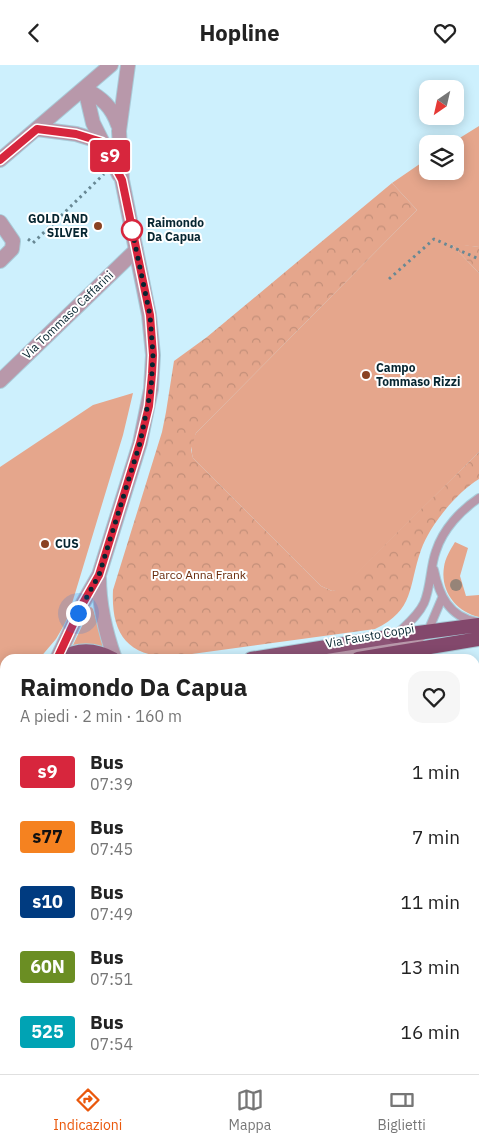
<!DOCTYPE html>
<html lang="it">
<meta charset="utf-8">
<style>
:root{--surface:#fff;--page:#f6f6f6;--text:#222;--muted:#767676;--line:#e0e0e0;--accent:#ea580c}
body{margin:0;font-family:"IBM Plex Sans",sans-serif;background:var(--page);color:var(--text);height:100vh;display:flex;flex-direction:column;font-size:19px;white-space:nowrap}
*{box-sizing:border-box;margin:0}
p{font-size:16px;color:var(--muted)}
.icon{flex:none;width:28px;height:28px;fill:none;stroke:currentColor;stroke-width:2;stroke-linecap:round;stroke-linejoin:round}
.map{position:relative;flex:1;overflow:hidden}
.sheet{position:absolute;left:0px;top:589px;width:480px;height:421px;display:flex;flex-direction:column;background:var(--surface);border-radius:15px 15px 0 0;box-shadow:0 2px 12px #0003}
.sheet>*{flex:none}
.badge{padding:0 10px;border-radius:4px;font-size:18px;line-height:32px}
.needle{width:32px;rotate:214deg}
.fabs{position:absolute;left:419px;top:15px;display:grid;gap:10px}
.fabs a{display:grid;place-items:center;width:45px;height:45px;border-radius:10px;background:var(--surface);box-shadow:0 2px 12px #0003;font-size:25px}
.you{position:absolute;width:25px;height:25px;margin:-12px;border:4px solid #fff;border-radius:50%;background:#1a73e8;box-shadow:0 0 0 8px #1a73e833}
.map>.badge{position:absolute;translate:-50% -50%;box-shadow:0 0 0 2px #fff}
.round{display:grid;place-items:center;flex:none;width:52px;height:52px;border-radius:15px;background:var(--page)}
.head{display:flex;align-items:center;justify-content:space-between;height:85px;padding:0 20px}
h1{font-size:24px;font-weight:700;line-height:38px}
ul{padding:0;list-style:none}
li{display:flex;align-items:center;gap:15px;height:65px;padding:0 20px}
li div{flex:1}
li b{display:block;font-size:19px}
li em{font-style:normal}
li .badge{min-width:55px;font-weight:700;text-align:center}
header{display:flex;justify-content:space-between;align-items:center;height:65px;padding:0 20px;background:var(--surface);font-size:22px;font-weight:700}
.tabs{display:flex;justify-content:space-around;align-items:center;height:70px;border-top:1px solid var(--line);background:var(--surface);font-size:14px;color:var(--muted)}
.tabs a{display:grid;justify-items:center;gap:2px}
.tabs .on{color:var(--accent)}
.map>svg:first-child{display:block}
</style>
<header><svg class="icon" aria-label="back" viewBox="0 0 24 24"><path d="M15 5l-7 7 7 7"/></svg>Hopline<svg class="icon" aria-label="heart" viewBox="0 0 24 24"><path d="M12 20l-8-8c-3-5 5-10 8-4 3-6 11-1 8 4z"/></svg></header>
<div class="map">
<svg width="479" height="1009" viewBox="0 0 479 1009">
<defs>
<pattern id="forest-crowns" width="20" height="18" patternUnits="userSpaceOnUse" patternTransform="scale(1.25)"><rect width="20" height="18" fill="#e5a68c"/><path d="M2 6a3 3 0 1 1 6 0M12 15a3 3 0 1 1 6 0" fill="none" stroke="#c38f79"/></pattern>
</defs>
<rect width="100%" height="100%" fill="#cdf0fd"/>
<path fill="#e5a68c" d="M479 61V182L451 179 479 208V387L340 525 332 526 321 521 193 393C190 383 192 377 196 368L417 145 392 118 427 94 428 106H455V79H450Z
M133 328 123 370 67 555 56 574 39 594H5V610L0 611V402L93 340Z
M455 477 468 483 460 511 466 531 479 530V552C456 547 440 526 444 502 445 493 451 484 455 477Z
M91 542 93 544 101 571 107 583 85 579 73 580 83 559 88 543Z"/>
<path fill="url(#forest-crowns)" d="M392 118 417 145 196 368 191 385 193 393 321 521 332 526 340 524 479 387V414C456 428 430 460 421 485 408 522 415 545 375 564L170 592C126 591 111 567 113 525L162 367 166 347 174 296 207 272Z
M450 178 479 182V208Z"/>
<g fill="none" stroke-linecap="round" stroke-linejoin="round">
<defs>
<path id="service" d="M434 505C439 530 449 552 477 557
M396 570C406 560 418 551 424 538 431 522 430 502 436 486 443 464 461 445 479 433
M307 594 418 575 428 566 442 533"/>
<path id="minor" d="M0 157 13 176 12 184 0 196
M0 316 136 185
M0 681 5 679
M0 878 5 880
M475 896 479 887
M475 973 479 974
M0 989 5 983
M12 1005 13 1009
M182 1009 184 1005
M413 1009 416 1005"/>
<path id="tertiary" d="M85 24 93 58 119 110
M85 24C102 33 112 42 118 60
M37 64 76 69 102 77
M0 95 111 0
M99 512C99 541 105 566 115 594
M57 594 83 538 99 510 140 378 151 324 153 290 149 250 122 115 119 66 128 0"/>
<path id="primary" d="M61 594C78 583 95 584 113 594
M251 594 395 571
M0 624 5 623
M0 641 5 643"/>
<path id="trunk" d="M395 571 479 560
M358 594 479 574"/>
</defs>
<use href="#service" stroke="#a9cbd8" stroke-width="10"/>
<use href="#minor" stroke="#a9cbd8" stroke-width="16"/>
<use href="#tertiary" stroke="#a9cbd8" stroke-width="16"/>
<use href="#primary" stroke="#a9cbd8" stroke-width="16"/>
<use href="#trunk" stroke="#a9cbd8" stroke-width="16"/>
<path stroke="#688894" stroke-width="3" stroke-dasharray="2.5 4" stroke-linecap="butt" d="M28 174 33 178 104 109
M389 214 434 174 479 194"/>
<use href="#service" stroke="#b898aa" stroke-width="8"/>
<use href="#minor" stroke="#b898aa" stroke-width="14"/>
<use href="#tertiary" stroke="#b898aa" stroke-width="14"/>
<use href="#primary" stroke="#8c5476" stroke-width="14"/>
<use href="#trunk" stroke="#83486c" stroke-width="14"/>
</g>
<circle fill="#968478" cx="456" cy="520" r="6"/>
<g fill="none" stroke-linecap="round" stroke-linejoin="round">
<defs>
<path id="line" d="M0 95 37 64 76 69 102 77 122 115 150 250 153 290 152 309 149 341 140 378 99 510 83 538 57 594"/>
</defs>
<use href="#line" stroke="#fff" stroke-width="11"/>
<use href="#line" stroke="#d7263d" stroke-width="8"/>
<path stroke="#062530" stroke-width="5" stroke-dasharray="0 9" d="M78 548 99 510 140 378 151 324 153 290 150 250 132 165"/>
</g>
<g fill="#8a4222" stroke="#fff" stroke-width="2">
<circle cx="98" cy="161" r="5"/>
<circle cx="366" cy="310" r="5"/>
<circle cx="45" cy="479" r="5"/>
</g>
<circle fill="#fff" stroke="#d7263d" stroke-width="2.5" cx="132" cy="165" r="10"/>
<g text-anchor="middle" stroke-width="4" stroke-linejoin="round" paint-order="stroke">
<g font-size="12" font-weight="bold" fill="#062530" stroke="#fff" text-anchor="start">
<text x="88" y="158" text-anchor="end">GOLD AND<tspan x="88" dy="14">SILVER</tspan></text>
<text x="376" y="307">Campo<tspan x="376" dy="14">Tommaso Rizzi</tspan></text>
<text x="55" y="483">CUS</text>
</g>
<g font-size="12" font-weight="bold" fill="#062530" stroke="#fff" text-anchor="start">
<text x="147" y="162">Raimondo<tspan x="147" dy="14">Da Capua</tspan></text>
</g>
<g font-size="12" fill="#062530" stroke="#fff">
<text transform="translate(68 250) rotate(-44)" y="4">Via Tommaso Caffarini</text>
<text transform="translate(370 571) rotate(-10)" y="4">Via Fausto Coppi</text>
</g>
<g font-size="12" fill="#692b0c" stroke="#fff">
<text x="199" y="514">Parco Anna Frank</text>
</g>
</g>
</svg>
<div class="fabs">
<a><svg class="needle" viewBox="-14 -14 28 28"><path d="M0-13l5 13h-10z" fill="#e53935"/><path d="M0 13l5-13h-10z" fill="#767676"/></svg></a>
<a><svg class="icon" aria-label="layers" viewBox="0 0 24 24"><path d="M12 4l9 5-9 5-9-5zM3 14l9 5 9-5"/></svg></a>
</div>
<div class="you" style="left:78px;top:548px"></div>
<b class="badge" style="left:110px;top:91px;background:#d7263d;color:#fff">s9</b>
<section class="sheet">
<div class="head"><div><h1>Raimondo Da Capua</h1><p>A piedi · 2 min · 160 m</p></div><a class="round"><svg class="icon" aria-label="heart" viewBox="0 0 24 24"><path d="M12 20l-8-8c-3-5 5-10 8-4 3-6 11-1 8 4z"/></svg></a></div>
<ul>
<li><span class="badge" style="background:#d7263d;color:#fff">s9</span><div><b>Bus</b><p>07:39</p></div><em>1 min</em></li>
<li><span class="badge" style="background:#f58220;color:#111">s77</span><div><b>Bus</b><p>07:45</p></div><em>7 min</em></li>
<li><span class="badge" style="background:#003b80;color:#fff">s10</span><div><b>Bus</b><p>07:49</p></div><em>11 min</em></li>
<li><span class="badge" style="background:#6b8e23;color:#fff">60N</span><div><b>Bus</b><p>07:51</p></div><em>13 min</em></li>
<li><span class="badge" style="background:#00a3b4;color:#fff">525</span><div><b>Bus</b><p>07:54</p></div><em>16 min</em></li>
</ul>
</section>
</div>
<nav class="tabs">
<a class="on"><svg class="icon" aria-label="directions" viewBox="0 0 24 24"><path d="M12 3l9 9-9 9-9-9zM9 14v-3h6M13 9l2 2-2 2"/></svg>Indicazioni</a>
<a><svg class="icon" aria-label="map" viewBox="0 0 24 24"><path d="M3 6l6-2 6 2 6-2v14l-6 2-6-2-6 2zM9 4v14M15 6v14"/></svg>Mappa</a>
<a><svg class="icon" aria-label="tickets" viewBox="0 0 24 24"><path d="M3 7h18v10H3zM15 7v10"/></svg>Biglietti</a>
</nav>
